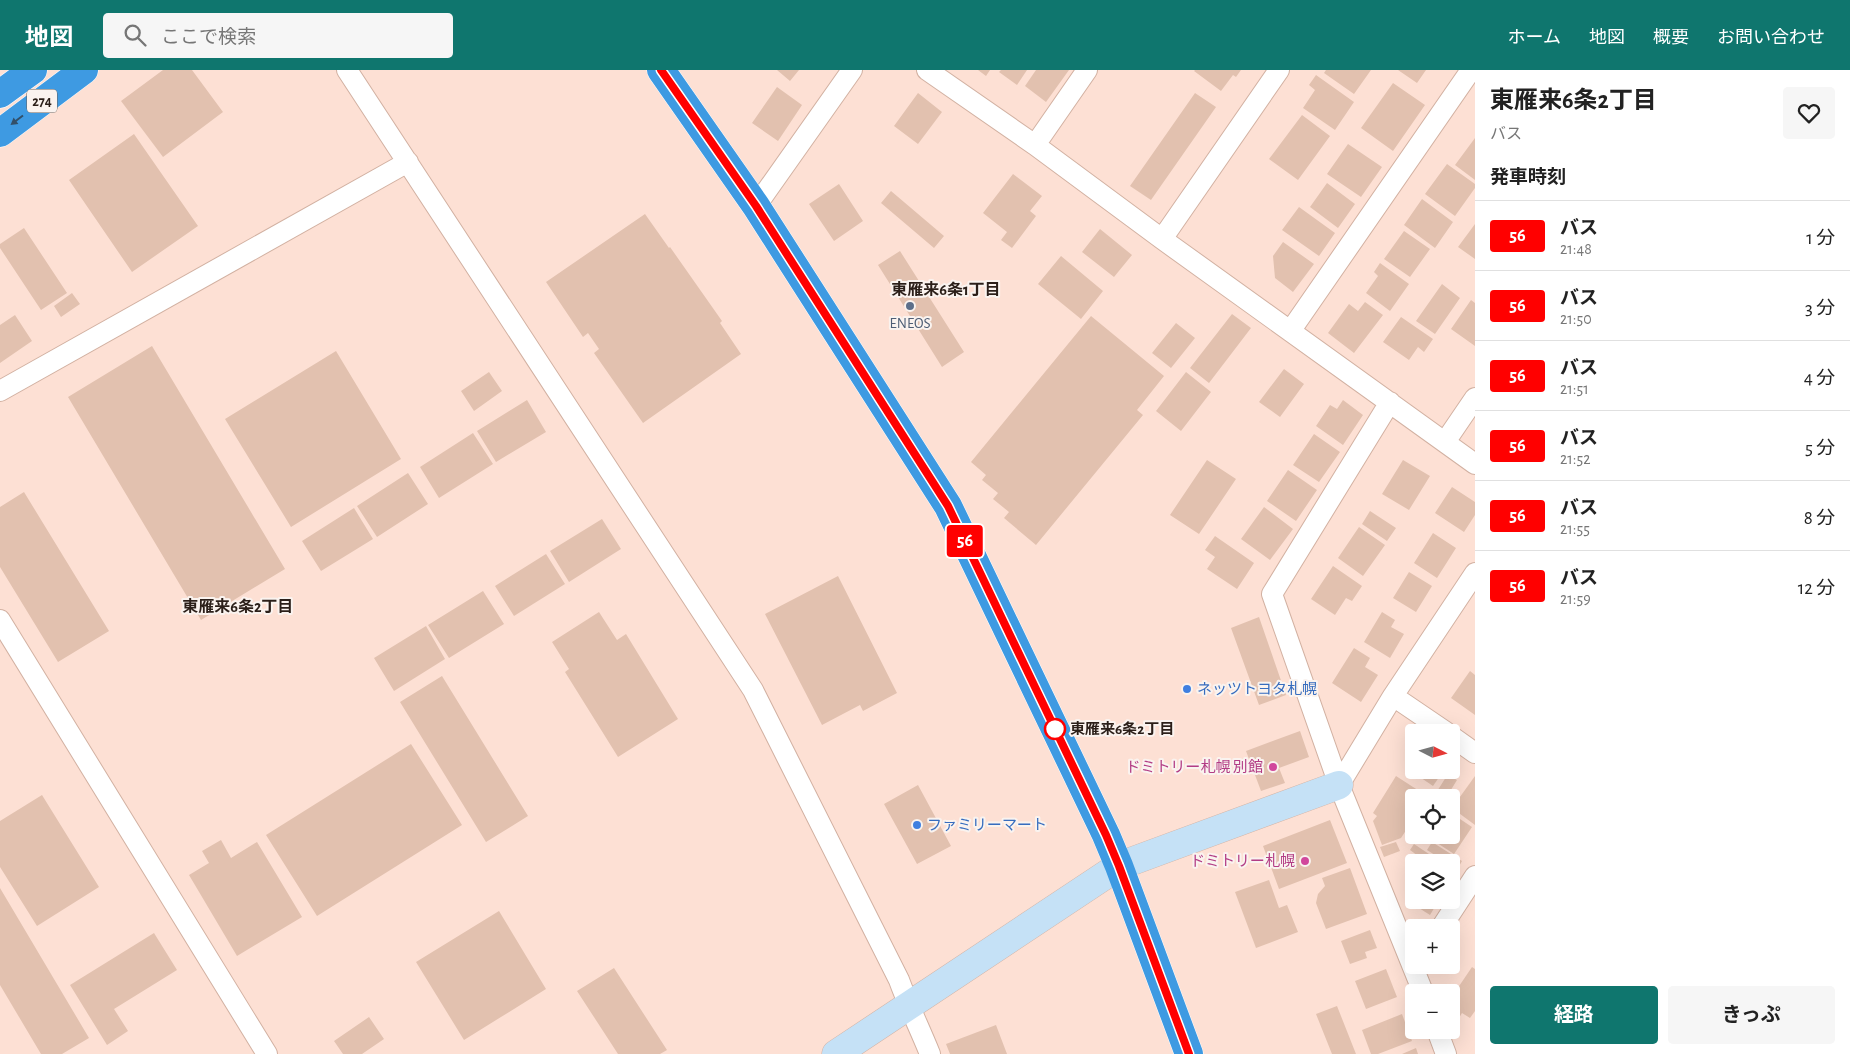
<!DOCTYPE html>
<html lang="ja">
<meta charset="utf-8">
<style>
:root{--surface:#fff;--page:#f6f6f6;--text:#222;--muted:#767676;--line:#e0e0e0;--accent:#0f766e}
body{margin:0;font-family:"Alegreya Sans","Noto Sans JP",sans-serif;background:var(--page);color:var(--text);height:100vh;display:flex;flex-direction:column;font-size:19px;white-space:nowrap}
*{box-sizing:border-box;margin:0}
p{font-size:16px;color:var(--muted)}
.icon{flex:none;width:28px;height:28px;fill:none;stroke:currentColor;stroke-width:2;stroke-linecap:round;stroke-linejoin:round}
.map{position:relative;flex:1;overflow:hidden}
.side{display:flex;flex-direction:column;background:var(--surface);width:375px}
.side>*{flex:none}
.badge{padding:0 10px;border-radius:4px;font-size:18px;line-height:32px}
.needle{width:32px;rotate:96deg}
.fabs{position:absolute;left:1405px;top:654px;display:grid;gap:10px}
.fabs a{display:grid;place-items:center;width:55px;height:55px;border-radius:5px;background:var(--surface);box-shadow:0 5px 20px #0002;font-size:25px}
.map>.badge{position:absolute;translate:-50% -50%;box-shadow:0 0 0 2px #fff}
h2{padding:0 15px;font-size:19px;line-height:45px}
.round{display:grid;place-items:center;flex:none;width:52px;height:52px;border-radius:5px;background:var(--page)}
.summary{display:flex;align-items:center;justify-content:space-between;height:85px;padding:0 15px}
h1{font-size:24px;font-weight:700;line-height:38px}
.cta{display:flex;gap:10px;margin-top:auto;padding:10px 15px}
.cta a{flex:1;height:58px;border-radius:5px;background:var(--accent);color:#fff;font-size:20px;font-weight:700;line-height:58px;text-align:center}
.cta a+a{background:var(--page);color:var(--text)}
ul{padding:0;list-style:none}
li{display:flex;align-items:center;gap:15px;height:70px;padding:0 15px;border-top:1px solid var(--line)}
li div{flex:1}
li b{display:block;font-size:19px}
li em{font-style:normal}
li .badge{min-width:55px;font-weight:700;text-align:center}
header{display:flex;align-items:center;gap:30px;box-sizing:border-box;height:70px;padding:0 25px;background:var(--accent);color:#fff}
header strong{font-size:24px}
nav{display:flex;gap:28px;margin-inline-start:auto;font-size:18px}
.search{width:350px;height:45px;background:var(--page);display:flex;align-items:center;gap:12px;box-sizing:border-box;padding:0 18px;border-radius:5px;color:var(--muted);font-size:19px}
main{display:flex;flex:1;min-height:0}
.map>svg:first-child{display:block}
</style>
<header>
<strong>地図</strong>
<div class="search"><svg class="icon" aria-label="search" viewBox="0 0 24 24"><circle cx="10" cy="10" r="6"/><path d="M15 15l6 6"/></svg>ここで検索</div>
<nav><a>ホーム</a><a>地図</a><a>概要</a><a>お問い合わせ</a></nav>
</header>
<main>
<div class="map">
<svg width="1475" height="984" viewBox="0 0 1475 984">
<rect width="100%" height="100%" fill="#fde0d4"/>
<path fill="#e2c1af" d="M163 0H192L223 42 163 87 121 31Z
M777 0H799L790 11Z
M978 0H990L986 6Z
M1001 0H1027L1017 15 999 2Z
M1036 0H1069L1046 32 1025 16Z
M1195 0H1241L1236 7 1233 5 1221 21 1194 1Z
M1326 0H1371L1354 24 1324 3Z
M1398 0H1426L1417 13Z
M1316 5 1354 32 1335 60 1303 38 1315 20 1309 15Z
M1393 13 1425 35 1393 81 1361 58Z
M777 17 802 35 778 71 752 53Z
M918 23 942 42 918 74 894 56Z
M1195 23 1216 37 1151 130 1130 116Z
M1302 45 1330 66 1298 110 1269 89Z
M134 64 198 156 132 202 69 110Z
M1475 68V110L1455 95Z
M1348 74 1382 97 1361 127 1327 104Z
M1447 94 1475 114V118L1455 146 1425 124Z
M1013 104 1042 126 1030 141 1036 146 1012 178 1001 170 1007 162 983 143Z
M1327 113 1355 134 1338 158 1310 137Z
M839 114 863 151 834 171 809 134Z
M891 121 944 166 934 178 881 133Z
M1422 129 1453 152 1435 178 1404 155Z
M1299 137 1335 163 1319 186 1282 160Z
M645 144 669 178 670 177 722 251 720 253 741 284 643 353 594 283 599 279 588 263 583 267 546 212Z
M1475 154V189L1458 177Z
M24 158 67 223 41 240 0 178V174Z
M1100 159 1132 185 1114 207 1082 182Z
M1404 161 1430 179 1410 207 1384 189Z
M1283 172 1314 194 1293 222 1275 208 1273 186Z
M900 181 964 282 942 297 878 195Z
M1061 186 1103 221 1081 249 1038 214Z
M1380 193 1409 214 1390 241 1366 223 1378 206 1374 202Z
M1442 214 1460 228 1435 264 1416 251Z
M72 223 80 234 61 247 54 236Z
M1471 230 1475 233V276L1451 259Z
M1365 232 1383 245 1354 283 1328 263 1349 234 1358 241Z
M1232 244 1251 258 1209 313 1190 298Z
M15 245 32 271 0 293V255Z
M1091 246 1164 306 1137 340 1143 345 1036 475 1004 448 1009 442 993 429 998 423 982 410 986 405 971 392Z
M1401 247 1433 269 1424 282 1418 277 1409 290 1383 272Z
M1176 253 1195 268 1171 298 1152 283Z
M152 276 285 499 201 550 68 327Z
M336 281 401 389 291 457 225 349Z
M1284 299 1304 314 1280 347 1259 332Z
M489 302 502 321 474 341 461 321Z
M1186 302 1211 322 1181 361 1156 341Z
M527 330 546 362 496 392 477 361Z
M1343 330 1363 345 1343 375 1316 356 1330 335 1337 339Z
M473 363 493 394 439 428 420 397Z
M1314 364 1340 382 1319 412 1293 395Z
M1207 390 1236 409 1199 464 1170 445Z
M1403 390 1430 406 1409 440 1382 424Z
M1288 400 1317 420 1296 451 1267 431Z
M408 403 428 434 377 467 357 436Z
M1452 417 1475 432V445L1464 462 1435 443Z
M24 422 109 561 58 592 0 497V437Z
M1264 437 1293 459 1270 490 1241 469Z
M354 438 373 469 321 501 302 471Z
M1370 441 1396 458 1387 471 1362 454Z
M602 449 621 479 569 512 550 481Z
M1359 457 1385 475 1363 506 1338 488Z
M1433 463 1456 478 1437 508 1414 493Z
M1215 466 1254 493 1237 519 1207 499 1215 487 1205 480Z
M546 484 565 514 514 546 495 516Z
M1333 496 1362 516 1352 531 1346 528 1335 545 1311 529Z
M1409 502 1432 516 1416 542 1393 528Z
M838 506 897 623 863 641 860 635 822 655 765 544Z
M483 521 504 554 449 588 428 555Z
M599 542 617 570 626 564 678 649 618 687 565 602 569 599 552 572Z
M1382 542 1395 550 1391 557 1404 564 1390 588 1364 572Z
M1259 547 1286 625 1259 635 1231 558Z
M426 556 445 589 394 621 374 588Z
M1354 578 1370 588 1365 597 1378 605 1361 632 1332 613Z
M1470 601 1475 605V645L1451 628Z
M442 606 528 746 486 772 400 632Z
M1300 661 1309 687 1279 698 1285 713 1261 721 1246 681Z
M411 674 462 755 317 846 266 765Z
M1414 684V700H1444L1433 716 1405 697Z
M1448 704 1457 710 1446 728H1436L1434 726Z
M1396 706 1427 726 1414 728V748L1401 768 1382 775 1373 751 1377 746 1373 743Z
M1475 706V755L1452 738Z
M918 715 951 776 917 794 884 734Z
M42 725 99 817 37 856 0 797V751Z
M1451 743 1472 757 1454 784 1425 765H1451Z
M1330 750 1347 793 1279 819 1263 776Z
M1410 761 1419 767 1416 772 1407 766Z
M221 770 231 788 257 772 302 847 237 886 189 805 209 793 202 781Z
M1396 772 1400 781 1384 787 1380 777Z
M1432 772 1462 791 1457 800 1451 796V792H1446L1427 780Z
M1414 774 1429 784 1425 791 1410 780Z
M1350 798 1367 844 1326 859 1316 833 1318 824 1325 816 1322 808Z
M1269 810 1279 838 1287 835 1298 862 1256 878 1235 822Z
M1414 814V830H1439L1430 845 1411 833 1407 824Z
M0 818 89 968 62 984H41L0 915Z
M499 841 546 919 464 970 416 892Z
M1370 860 1377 878 1365 882 1367 888 1350 894 1341 871Z
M154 863 177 900 114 939 128 961 107 975 70 915Z
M1472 897 1475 899V941L1470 948 1462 943 1454 956 1451 954V946L1456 939 1451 936V928Z
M614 898 667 980 660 984H618L577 921Z
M1386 899 1397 927 1366 939 1355 911Z
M1337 936 1356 984H1332L1316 944Z
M1402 944 1412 971 1378 984H1371L1362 960Z
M369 947 384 969 362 984H343L334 971Z
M996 955 1007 984H950L946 974Z
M1416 978 1418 984H1402Z"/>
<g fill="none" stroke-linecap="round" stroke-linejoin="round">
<defs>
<path id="street" d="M347 0 753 620 899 910C908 935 920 959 930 984
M927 0 1035 75 1162 169 1475 394
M1035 75 1087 0
M756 136 852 0
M1162 169 1279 0
M1291 260 1471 0
M0 321 408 92
M1390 332 1272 524 1339 715 1423 922
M1445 372 1475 328
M0 550 267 984
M1393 626 1446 662
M1451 666 1475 683
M1339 715 1393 626 1475 503
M1441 858 1475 806
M1437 960 1446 984"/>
<path id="secondary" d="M836 984 1119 796 1339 715"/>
<path id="highway" d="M661 0 756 136 948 436 1106 765 1119 796 1189 984
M0 24 33 0
M0 63 84 0"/>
</defs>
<use href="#street" stroke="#d2b1a2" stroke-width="22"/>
<use href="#secondary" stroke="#d2b1a2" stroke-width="29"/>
<use href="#highway" stroke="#fff" stroke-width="29"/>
<use href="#street" stroke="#fff" stroke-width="20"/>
<use href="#secondary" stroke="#c5e1f6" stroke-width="28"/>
<use href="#highway" stroke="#3e9ae2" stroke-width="28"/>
</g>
<defs><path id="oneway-solid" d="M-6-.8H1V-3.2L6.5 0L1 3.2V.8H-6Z" transform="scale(1.25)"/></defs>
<use fill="#335069" href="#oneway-solid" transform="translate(17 50) rotate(143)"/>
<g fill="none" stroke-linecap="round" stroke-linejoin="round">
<defs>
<path id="line" d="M661 0 756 136 948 436 1106 765 1119 796 1189 984"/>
</defs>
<use href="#line" stroke="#fff" stroke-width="11"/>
<use href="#line" stroke="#f00" stroke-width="8"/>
</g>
<circle fill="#5c6f8a" stroke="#faf3ef" stroke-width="2" cx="910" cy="236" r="5"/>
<g fill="#3f7fe0" stroke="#faf3ef" stroke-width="2">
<circle cx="1187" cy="619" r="5"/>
<circle cx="917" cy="755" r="5"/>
</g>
<circle fill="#fff" stroke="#f00" stroke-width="2.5" cx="1055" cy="659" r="10"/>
<g fill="#d1479c" stroke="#faf3ef" stroke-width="2">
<circle cx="1273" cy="697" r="5"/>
<circle cx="1305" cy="791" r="5"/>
</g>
<g text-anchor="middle" stroke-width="4" stroke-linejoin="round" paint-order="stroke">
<rect fill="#faf3ef" stroke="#695f59" stroke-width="1" x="27" y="19.5" width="30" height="23" rx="4"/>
<g font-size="14" font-weight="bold" fill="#2b1f19">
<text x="42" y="36">274</text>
</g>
<g font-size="15" fill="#4e5e75" stroke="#faf3ef">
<text x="910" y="258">ENEOS</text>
</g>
<g font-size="15" fill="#366cbe" stroke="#faf3ef" text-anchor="start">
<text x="1197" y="624">ネッツトヨタ札幌</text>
<text x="927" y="760">ファミリーマート</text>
</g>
<g font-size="15" font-weight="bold" fill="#2b1f19" stroke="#faf3ef" text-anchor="start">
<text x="1070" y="664">東雁来6条2丁目</text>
</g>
<g font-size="15" fill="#b23c85" stroke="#faf3ef" text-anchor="end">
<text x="1263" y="702">ドミトリー札幌 別館</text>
<text x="1295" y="796">ドミトリー札幌</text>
</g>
<g font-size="16" font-weight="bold" fill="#2b1f19" stroke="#faf3ef">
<text x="946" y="225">東雁来6条1丁目</text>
<text x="238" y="542">東雁来6条2丁目</text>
</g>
</g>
</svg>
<div class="fabs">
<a><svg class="needle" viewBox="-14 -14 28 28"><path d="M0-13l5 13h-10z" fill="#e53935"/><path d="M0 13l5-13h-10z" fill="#767676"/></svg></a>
<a><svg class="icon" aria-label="locate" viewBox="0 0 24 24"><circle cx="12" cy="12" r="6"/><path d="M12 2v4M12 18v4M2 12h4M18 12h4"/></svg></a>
<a><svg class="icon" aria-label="layers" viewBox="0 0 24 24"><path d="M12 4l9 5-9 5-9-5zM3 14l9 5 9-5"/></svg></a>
<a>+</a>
<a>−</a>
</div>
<b class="badge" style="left:965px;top:471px;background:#f00;color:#fff">56</b>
</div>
<section class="side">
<div class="summary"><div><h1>東雁来6条2丁目</h1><p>バス</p></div><a class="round"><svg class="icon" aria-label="heart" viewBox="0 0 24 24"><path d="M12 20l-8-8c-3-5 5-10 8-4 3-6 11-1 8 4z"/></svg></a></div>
<h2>発車時刻</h2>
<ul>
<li><span class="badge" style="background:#f00;color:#fff">56</span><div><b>バス</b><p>21:48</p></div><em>1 分</em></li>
<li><span class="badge" style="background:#f00;color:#fff">56</span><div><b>バス</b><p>21:50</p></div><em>3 分</em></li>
<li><span class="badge" style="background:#f00;color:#fff">56</span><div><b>バス</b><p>21:51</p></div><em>4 分</em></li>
<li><span class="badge" style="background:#f00;color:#fff">56</span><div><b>バス</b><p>21:52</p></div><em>5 分</em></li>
<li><span class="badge" style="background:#f00;color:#fff">56</span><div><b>バス</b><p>21:55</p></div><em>8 分</em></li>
<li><span class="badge" style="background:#f00;color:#fff">56</span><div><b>バス</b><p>21:59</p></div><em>12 分</em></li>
</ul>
<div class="cta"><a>経路</a><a>きっぷ</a></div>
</section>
</main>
